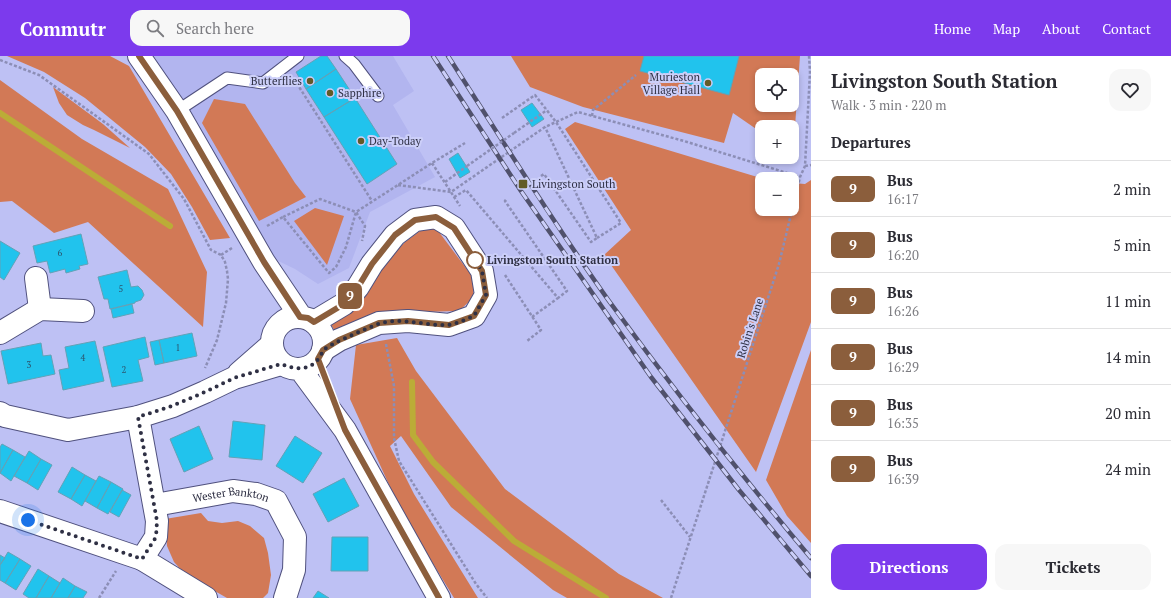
<!DOCTYPE html>
<meta charset="utf-8">
<style>
:root{--surface:#fff;--page:#f7f7f7;--text:#2b2b33;--muted:#7c7c81;--line:#e1e1e2;--accent:#7c3aed}
body{margin:0;font-family:"PT Serif",serif;background:var(--page);color:var(--text);height:100vh;display:flex;flex-direction:column;font-size:15px;white-space:nowrap}
*{box-sizing:border-box;margin:0}
p{font-size:13px;color:var(--muted)}
.icon{flex:none;width:22px;height:22px;fill:none;stroke:currentColor;stroke-width:2;stroke-linecap:round;stroke-linejoin:round}
.map{position:relative;flex:1;overflow:hidden}
.side{display:flex;flex-direction:column;background:var(--surface);width:360px}
.side>*{flex:none}
.badge{padding:0 8px;border-radius:6px;font-size:14px;line-height:26px}
.controls{position:absolute;left:755px;top:12px;display:grid;gap:8px}
.controls a{display:grid;place-items:center;width:44px;height:44px;border-radius:8px;background:var(--surface);box-shadow:0 2px 6px #0003;font-size:20px}
.you{position:absolute;width:20px;height:20px;margin:-10px;border:3px solid #fff;border-radius:50%;background:#1a73e8;box-shadow:0 0 0 6px #1a73e833}
.map>.badge{position:absolute;translate:-50% -50%;box-shadow:0 0 0 2px #fff}
h2{padding:0 20px;font-size:15px;line-height:36px}
.round{display:grid;place-items:center;flex:none;width:42px;height:42px;border-radius:12px;background:var(--page)}
.headline{display:flex;align-items:center;justify-content:space-between;height:68px;padding:0 20px}
h1{font-size:19px;font-weight:600;line-height:30px}
.cta{display:flex;gap:8px;margin-top:auto;padding:8px 20px}
.cta a{flex:1;height:46px;border-radius:12px;background:var(--accent);color:#fff;font-size:16px;font-weight:600;line-height:46px;text-align:center}
.cta a+a{background:var(--page);color:var(--text)}
ul{padding:0;list-style:none}
li{display:flex;align-items:center;gap:12px;height:56px;padding:0 20px;border-top:1px solid var(--line)}
li div{flex:1}
li b{display:block;font-size:15px}
li em{font-style:normal}
li .badge{min-width:44px;font-weight:700;text-align:center}
header{display:flex;align-items:center;gap:24px;box-sizing:border-box;height:56px;padding:0 20px;background:var(--accent);color:#fff}
header strong{font-size:19px}
nav{display:flex;gap:22px;margin-inline-start:auto;font-size:14px}
.search{width:280px;height:36px;background:var(--page);display:flex;align-items:center;gap:10px;box-sizing:border-box;padding:0 14px;border-radius:12px;color:var(--muted);font-size:15px}
main{display:flex;flex:1;min-height:0}
.map>svg:first-child{display:block}
</style>
<header>
<strong>Commutr</strong>
<div class="search"><svg class="icon" aria-label="search" viewBox="0 0 24 24"><circle cx="10" cy="10" r="6"/><path d="M15 15l6 6"/></svg>Search here</div>
<nav><a>Home</a><a>Map</a><a>About</a><a>Contact</a></nav>
</header>
<main>
<div class="map">
<svg width="811" height="542" viewBox="0 0 811 542">
<rect width="100%" height="100%" fill="#bec1f4"/>
<path fill="#b2b5ef" d="M154 0H393L414 35 393 49 435 121 370 156 349 212 318 228 295 213 270 201Z"/>
<path fill="#d27956" fill-rule="evenodd" d="M7 0H110L129 10 230 182 210 184 192 151 171 118 145 91 85 42 44 16Z
M511 0H800L793 99 792 71H762V77L733 57 724 87 583 51 530 31ZM762 19H792V49H762Z
M0 24 82 83 168 133 207 216 203 271 88 166 54 177 12 145 0 146Z
M53 31 103 68 130 92 94 74 83 69 67 59 59 47Z
M214 43 245 48 295 127 306 141 259 165 202 67Z
M575 66 764 123H762V153H792V127L805 128 811 124V266L756 416 604 199 631 174 565 73Z
M315 152 344 160 327 209 294 165Z
M436 172 472 220 474 241 459 255 422 256 337 279 329 265 405 186 420 175Z
M397 282 416 315 505 433 619 518 663 542H567L553 534 451 451 401 380 390 390 414 438 478 542H454L401 455 350 343 356 289Z
M811 294V487L787 460 766 424Z
M201 457 208 465 222 467 238 465 250 470 264 482 268 497 271 519 268 537 263 542H227L185 518 174 506 167 490 165 463Z"/>
<g fill="none" stroke-linecap="round" stroke-linejoin="round">
<path stroke="#bbac37" stroke-width="6" d="M0 57 170 170
M412 326 413 379 433 406 514 485 606 542"/>
</g>
<path fill="#21c3ed" stroke="#62a2b7" d="M321 0H327L336 13 306 33 296 16Z
M644 0H739L729 39 640 15Z
M336 13 355 42 324 61 306 33Z
M355 42 397 108 367 128 324 61Z
M532 47 544 63 532 71 521 54Z
M458 97 470 116 460 122 449 103Z
M81 178 88 208 79 210 80 213 66 217 65 213 50 217 47 205 37 207 33 190Z
M0 185 20 197 4 224 0 221Z
M127 214 131 231 138 230 142 234 144 239 141 244 135 246V247L110 253 108 243H104L98 221Z
M132 248 134 257 113 262 111 253Z
M192 277 197 300 164 307 159 284Z
M145 281 149 301 138 304 143 325 112 331 103 291Z
M159 284 164 307 155 309 150 286Z
M95 285 104 325 63 334 59 314 69 312 65 291Z
M41 287 43 300 51 299 55 318 8 328 1 295Z
M233 365 265 369 262 404 229 401Z
M199 370 213 403 184 416 170 383Z
M295 380 322 397 303 427 276 410Z
M2 388 13 394 0 417V391Z
M13 394 25 401 11 425 0 417Z
M29 395 41 403 27 427 14 420Z
M41 403 52 409 38 434 27 427Z
M72 411 85 419 71 443 58 436Z
M85 419 96 425 82 450 71 443Z
M99 420 111 426 97 452 85 445Z
M344 422 359 450 328 466 313 438Z
M111 426 123 433 108 458 97 452Z
M122 434 131 439 119 461 110 456Z
M332 481H368V515H331Z
M8 496 20 503 5 527 0 524V509Z
M0 499 5 502 0 509Z
M20 503 31 510 16 534 5 527Z
M38 513 49 520 36 542H29L23 538Z
M49 520 60 527 51 542H36Z
M63 522 75 530 68 542H51Z
M75 530 87 536 83 542H68Z
M318 535 329 542H313Z"/>
<g fill="none" stroke-linecap="round" stroke-linejoin="round">
<defs>
<path id="lane" d="M345 0 354 8 378 40
M177 55 227 22 263 27 298 0"/>
<g id="street">
<path d="M36 222 40 253"/>
<path d="M314 266 344 248 358 231 372 208 395 179 415 164 436 161 454 172 482 215 486 239 474 260 449 269 408 265 379 267 339 284 323 294"/>
<path d="M0 277 40 253 83 255"/>
<path d="M239 317 271 289"/>
<path d="M0 357 5 360 68 374 138 361 173 350 205 336 234 322 281 308"/>
<path d="M138 361 157 465 156 481 142 503 206 542"/>
<path id="s1" d="M155 449 233 435 256 438 276 445 295 481 294 514 285 542"/>
<path d="M0 455 142 503"/>
</g>
<path id="secondary" d="M139 0 177 55 264 206 301 261
M272 287a26 26 0 1 1 52 0a26 26 0 1 1-52 0Z
M300 313 345 374 439 542"/>
</defs>
<use href="#lane" stroke="#50517e" stroke-width="13"/>
<use href="#street" stroke="#50517e" stroke-width="24"/>
<use href="#secondary" stroke="#50517e" stroke-width="24"/>
<path stroke="#8c8eb6" stroke-width="2.5" stroke-dasharray="3 2" stroke-linecap="butt" d="M0 4 39 19 149 98 184 143 211 194 221 199 225 206 227 215 228 223 226 247 217 284 205 312
M294 23 372 145
M592 60 593 54 636 19
M502 62 535 39 556 66 621 167 597 182
M514 77 547 54
M432 107 460 150
M805 110 811 109
M541 120 544 118 591 186 597 182 545 71
M445 126 467 110
M398 129 451 136 545 71 578 56 684 85 800 121
M454 141 466 134 558 242 567 235 505 145 507 142
M283 161 320 143 356 156 365 170 362 185
M267 170 283 161 329 217 336 211 346 191 356 156 432 107 465 87
M221 199 232 192
M505 219 541 274 527 285
M532 261 558 242
M386 288 394 330V382L399 405 476 528 487 542
M661 444 690 481
M99 542 116 515
M671 542 779 208 800 121 805 110 810 16 809 0"/>
<use href="#lane" stroke="#fff" stroke-width="11"/>
<use href="#street" stroke="#fff" stroke-width="22"/>
<use href="#secondary" stroke="#fff" stroke-width="22"/>
<defs>
<path id="rail" d="M433 0 521 135 651 321 739 434 811 520
M448 0C501 82 552 165 609 245 673 333 741 419 811 502"/>
</defs>
<use href="#rail" stroke="#50516c" stroke-width="4.5"/>
<use href="#rail" stroke="#cccff9" stroke-width="3" stroke-dasharray="9" stroke-linecap="butt"/>
<path stroke="#8c8eb6" stroke-width="2.5" stroke-dasharray="3 2" stroke-linecap="butt" d="M467 110 514 77"/>
</g>
<g fill="none" stroke-linecap="round" stroke-linejoin="round">
<defs>
<path id="line" d="M139 0 177 55 264 206 300 261 308 262 314 266 344 248 358 231 372 208 395 179 415 164 436 161 454 172 482 215 486 239 474 260 449 269 408 265 379 267 339 284 323 294 318 303 345 374 439 542"/>
</defs>
<use href="#line" stroke="#fff" stroke-width="9"/>
<use href="#line" stroke="#8b5e3c" stroke-width="6"/>
<path stroke="#2f3044" stroke-width="4" stroke-dasharray="0 7.2" d="M28 464 142 503 156 481 157 465 138 361 172 350 205 336 234 322 281 308C295 314 310 315 319 302 322 298 322 295 326 292 341 283 357 277 373 270 397 259 423 270 448 269 457 268 466 263 474 260L486 239 482 215 475 204"/>
</g>
<g fill="#625b28" stroke="#cccff9" stroke-width="1.5">
<circle cx="310" cy="25" r="4"/>
<circle cx="708" cy="27" r="4"/>
<circle cx="330" cy="37" r="4"/>
<circle cx="361" cy="85" r="4"/>
<rect x="518" y="123" width="10" height="10" rx="2"/>
</g>
<circle fill="#fff" stroke="#8b5e3c" stroke-width="2" cx="475" cy="204" r="8"/>
<g text-anchor="middle" stroke-width="4" stroke-linejoin="round" paint-order="stroke">
<g font-size="9" fill="#2c556e">
<text x="60" y="200">6</text>
<text x="121" y="236">5</text>
<text x="178" y="295">1</text>
<text x="83" y="305">4</text>
<text x="29" y="312">3</text>
<text x="124" y="317">2</text>
</g>
<g font-size="11" fill="#2f3044" stroke="#cccff9" text-anchor="start">
<text x="700" y="25" text-anchor="end">Murieston<tspan x="700" dy="13">Village Hall</tspan></text>
<text x="302" y="29" text-anchor="end">Butterflies</text>
<text x="338" y="41">Sapphire</text>
<text x="369" y="89">Day-Today</text>
<text x="532" y="132">Livingston South</text>
</g>
<g font-size="11" font-weight="bold" fill="#2f3044" stroke="#cccff9" text-anchor="start">
<text x="487" y="208">Livingston South Station</text>
</g>
<g font-size="11" fill="#2f3044" stroke="#cccff9">
<text transform="translate(750 272) rotate(-72)" y="4">Robin's Lane</text>
<text dy="4" stroke="none"><textPath href="#s1" startOffset="77">Wester Bankton</textPath></text>
</g>
</g>
</svg>
<div class="controls">
<a><svg class="icon" aria-label="locate" viewBox="0 0 24 24"><circle cx="12" cy="12" r="6"/><path d="M12 2v4M12 18v4M2 12h4M18 12h4"/></svg></a>
<a>+</a>
<a>−</a>
</div>
<div class="you" style="left:28px;top:464px"></div>
<b class="badge" style="left:350px;top:240px;background:#8b5e3c;color:#fff">9</b>
</div>
<section class="side">
<div class="headline"><div><h1>Livingston South Station</h1><p>Walk · 3 min · 220 m</p></div><a class="round"><svg class="icon" aria-label="heart" viewBox="0 0 24 24"><path d="M12 20l-8-8c-3-5 5-10 8-4 3-6 11-1 8 4z"/></svg></a></div>
<h2>Departures</h2>
<ul>
<li><span class="badge" style="background:#8b5e3c;color:#fff">9</span><div><b>Bus</b><p>16:17</p></div><em>2 min</em></li>
<li><span class="badge" style="background:#8b5e3c;color:#fff">9</span><div><b>Bus</b><p>16:20</p></div><em>5 min</em></li>
<li><span class="badge" style="background:#8b5e3c;color:#fff">9</span><div><b>Bus</b><p>16:26</p></div><em>11 min</em></li>
<li><span class="badge" style="background:#8b5e3c;color:#fff">9</span><div><b>Bus</b><p>16:29</p></div><em>14 min</em></li>
<li><span class="badge" style="background:#8b5e3c;color:#fff">9</span><div><b>Bus</b><p>16:35</p></div><em>20 min</em></li>
<li><span class="badge" style="background:#8b5e3c;color:#fff">9</span><div><b>Bus</b><p>16:39</p></div><em>24 min</em></li>
</ul>
<div class="cta"><a>Directions</a><a>Tickets</a></div>
</section>
</main>
